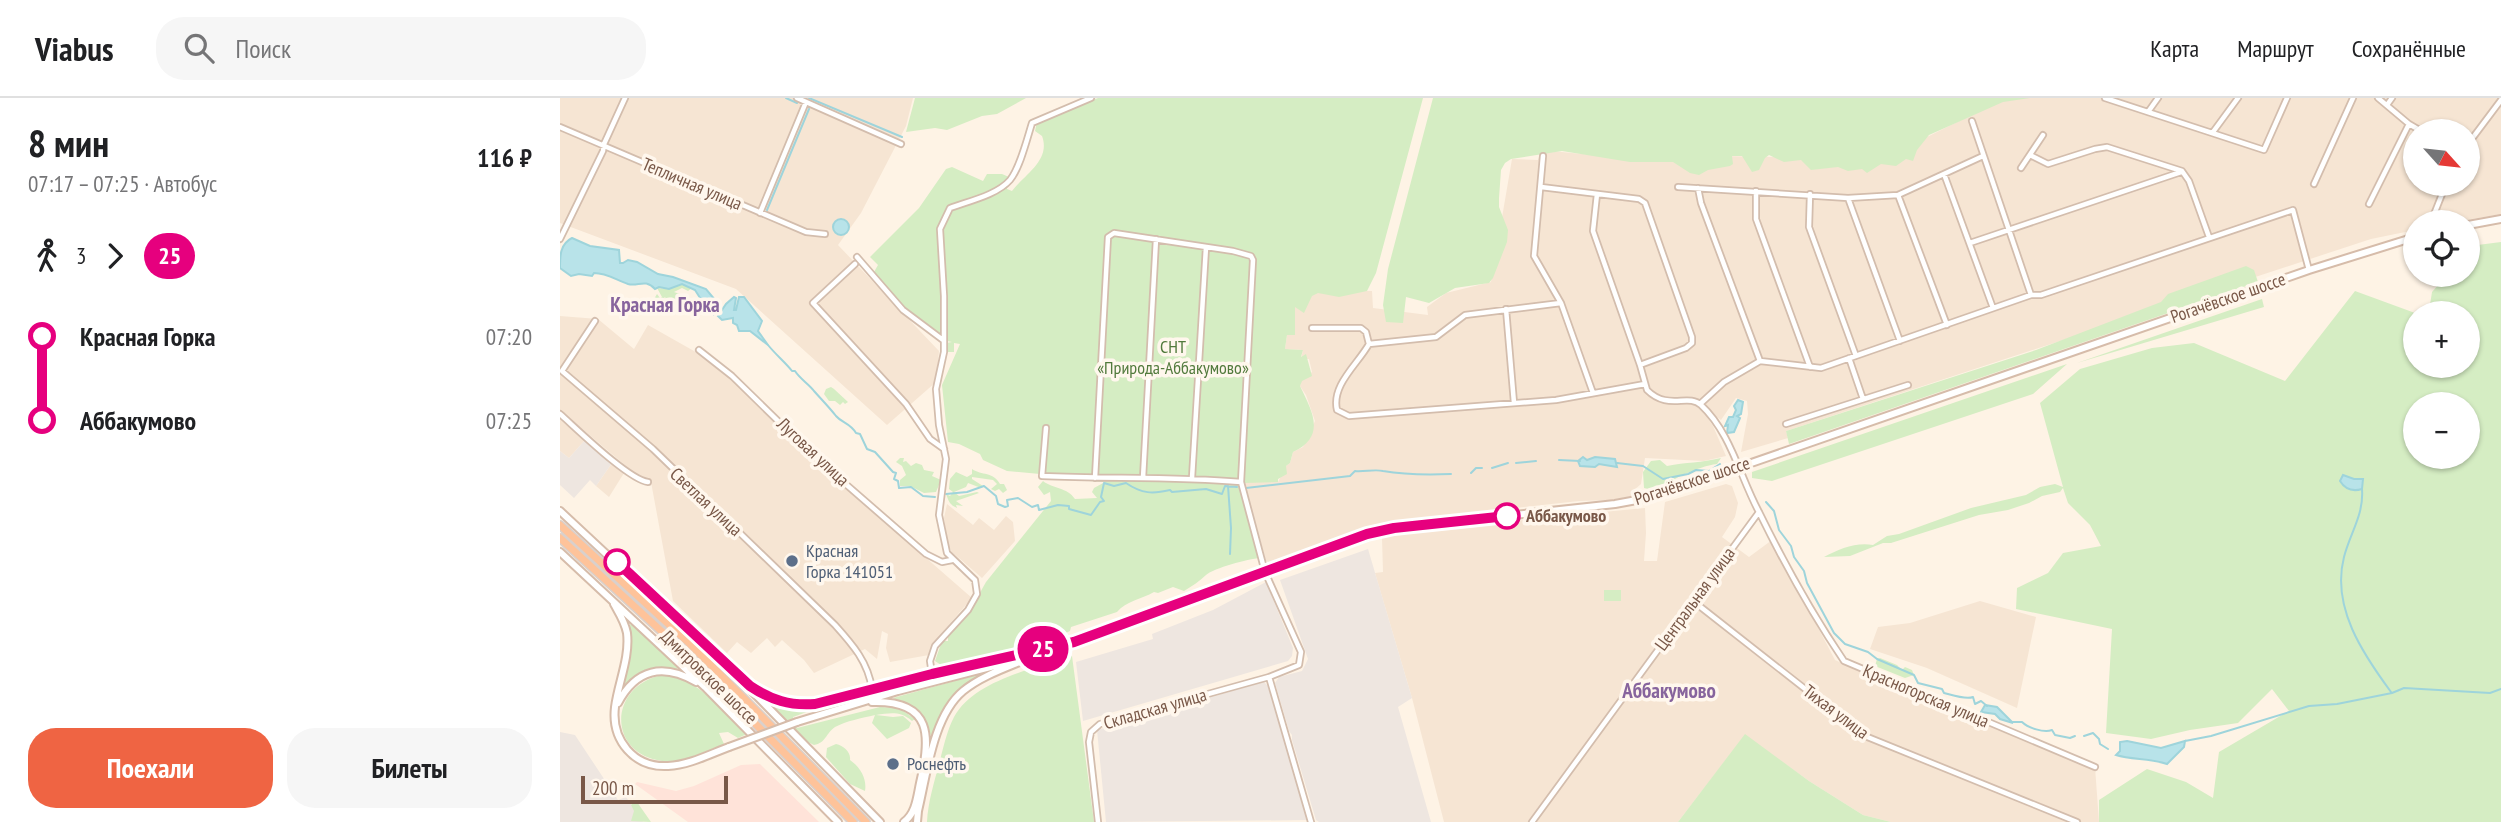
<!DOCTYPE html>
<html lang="ru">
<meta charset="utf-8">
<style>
:root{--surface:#fff;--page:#f6f6f6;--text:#202124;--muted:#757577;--line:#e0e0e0;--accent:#ef6443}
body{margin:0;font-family:"PT Sans Narrow",sans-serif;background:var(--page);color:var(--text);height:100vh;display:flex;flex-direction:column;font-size:26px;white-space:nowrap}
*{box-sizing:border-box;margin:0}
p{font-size:23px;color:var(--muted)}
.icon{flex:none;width:38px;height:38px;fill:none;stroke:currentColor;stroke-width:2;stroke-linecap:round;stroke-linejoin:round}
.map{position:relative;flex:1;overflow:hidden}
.side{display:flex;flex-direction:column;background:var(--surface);width:560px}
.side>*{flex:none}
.badge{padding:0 14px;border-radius:23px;font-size:24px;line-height:46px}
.needle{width:46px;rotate:117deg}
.buttons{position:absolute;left:1843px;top:21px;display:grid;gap:14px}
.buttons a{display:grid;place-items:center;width:77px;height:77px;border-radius:50%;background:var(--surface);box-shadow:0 2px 5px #0004;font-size:35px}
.scale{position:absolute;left:21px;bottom:18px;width:147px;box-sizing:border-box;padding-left:7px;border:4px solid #795848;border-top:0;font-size:19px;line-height:24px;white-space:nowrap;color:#795848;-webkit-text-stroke:5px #fff7ed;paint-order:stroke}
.map>.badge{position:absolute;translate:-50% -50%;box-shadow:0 0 0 4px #fff}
.legs{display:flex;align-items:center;gap:10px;height:77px;padding:0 28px;font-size:23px}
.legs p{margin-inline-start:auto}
.headline{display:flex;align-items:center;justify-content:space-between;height:119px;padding:0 28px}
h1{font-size:38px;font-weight:700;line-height:52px}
.primary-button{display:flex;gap:14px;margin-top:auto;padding:14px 28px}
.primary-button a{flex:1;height:80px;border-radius:28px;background:var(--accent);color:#fff;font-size:28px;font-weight:700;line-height:80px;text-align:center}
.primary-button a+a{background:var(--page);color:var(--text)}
ul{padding:0 28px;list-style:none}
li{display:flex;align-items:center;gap:24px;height:84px;font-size:26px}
li i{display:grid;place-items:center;width:10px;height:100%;margin:0 9px;background:currentColor}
li i::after{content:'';width:18px;height:18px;margin:-9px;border:5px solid;border-radius:50%;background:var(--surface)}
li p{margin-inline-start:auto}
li:first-child i{background:linear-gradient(#0000 50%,currentColor 0)}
li:last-child i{background:linear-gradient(currentColor 50%,#0000 0)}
header{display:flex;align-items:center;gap:42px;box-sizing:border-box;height:98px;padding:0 35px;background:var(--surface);border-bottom:2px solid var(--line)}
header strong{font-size:33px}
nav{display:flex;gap:38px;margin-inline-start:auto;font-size:24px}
.search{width:490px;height:63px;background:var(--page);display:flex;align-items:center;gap:18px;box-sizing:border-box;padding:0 24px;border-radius:28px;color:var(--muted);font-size:26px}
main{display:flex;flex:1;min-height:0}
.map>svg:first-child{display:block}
</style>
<header>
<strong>Viabus</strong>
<div class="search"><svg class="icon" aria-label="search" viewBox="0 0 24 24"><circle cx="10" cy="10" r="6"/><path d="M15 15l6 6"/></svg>Поиск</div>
<nav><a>Карта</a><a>Маршрут</a><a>Сохранённые</a></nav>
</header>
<main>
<section class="side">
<div class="headline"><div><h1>8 мин</h1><p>07:17 – 07:25 · Автобус</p></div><b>116 ₽</b></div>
<div class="legs"><svg class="icon" aria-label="walk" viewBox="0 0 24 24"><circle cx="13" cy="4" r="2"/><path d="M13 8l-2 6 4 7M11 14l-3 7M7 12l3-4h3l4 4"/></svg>3<svg class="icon" aria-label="forward" viewBox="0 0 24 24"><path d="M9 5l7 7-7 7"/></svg><b class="badge" style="background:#e6007e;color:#fff">25</b></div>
<ul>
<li><i style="color:#e6007e"></i><b>Красная Горка</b><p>07:20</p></li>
<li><i style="color:#e6007e"></i><b>Аббакумово</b><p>07:25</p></li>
</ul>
<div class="primary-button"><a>Поехали</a><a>Билеты</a></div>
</section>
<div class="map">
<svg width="1941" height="724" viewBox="0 0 1941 724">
<rect width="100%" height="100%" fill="#fef3e5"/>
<path fill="#f6e5d3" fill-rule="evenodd" d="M0 0H353L346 28 301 115 278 147 379 253 376 284 327 327 176 191 0 125Z
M1445 0H1941V116L1895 124H1855V132L1811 141 1226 333 1228 340 1181 354 1188 316 1187 303 1176 300 1161 322 1154 317 1147 319 1153 328 1166 358 1144 363 1085 360 1081 386 1073 393V398L1050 402 1019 403 837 423 802 432 711 465 706 463 684 384H718L726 368 730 365 733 354 743 349 755 323 746 297 740 288 741 283 752 274 749 261H741L743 252 725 251 727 237H734L735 207 754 192 812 193 813 210 868 217 867 209 886 195 931 184 952 61 978 62 981 52 1105 64 1157 58 1296 60 1369 38ZM1855 33H1908V86H1855Z
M0 218 38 221 74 251 88 227 141 257 170 280 255 363 412 500 374 544 369 557 330 564 326 550 328 536 322 533 317 561 305 551 254 575 244 562 222 542 215 549 207 540 191 555 177 544 167 555 113 503 91 384 73 374 0 312Z
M0 319 25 342 9 360 0 353Z
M52 365 64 375 49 399 36 388Z
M1166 386 1172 388 1178 405 1175 419 1162 439 1189 459 1212 442 1275 562 1312 579 1535 669 1539 724H1331L1303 717 1249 683 1185 637 1118 724H884L852 600 815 475 823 474 822 440 836 435 918 429V427L991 419 1085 410 1086 435 1084 463H1097L1105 404Z
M387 406 413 427 419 420 434 432 446 418 453 424 455 443 422 480 392 454 388 447 384 420Z
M1420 503 1476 519 1457 610 1367 570 1310 551 1318 529 1350 525Z"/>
<path fill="#ffe3d9" d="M200 666 259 724H128L75 686 77 684 116 693 134 688 181 667Z"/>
<path fill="#eee6e0" d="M25 342 52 365 36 388 30 382 14 400 0 387V353L9 360Z
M808 451 852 600 838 609 871 724H759L756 722 732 642V637L729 633 715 585 719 579 742 573 748 561 720 482Z
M706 484 733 550 732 558 728 563 523 623 516 564 593 541 592 536 653 512Z
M704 584 708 588 748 722 546 724 537 632Z
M0 634 15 637 58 702 66 699 83 724H0Z"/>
<path fill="#d5edc3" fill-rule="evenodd" d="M355 0H466L437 16 422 18 387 32 375 30 346 34Z
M538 0H863L816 175 807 193 779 199 758 195 752 198 744 215 735 209V237H727L725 251 743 252 741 259 746 256 752 278 742 283 740 288C752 313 767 338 733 354L730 365 726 368 727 376 718 381V384L684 385 700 460C688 461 654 470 646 477 640 483 632 488 624 493L613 489 598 495 594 494C582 501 566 503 557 514L511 529 510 533C471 553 424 558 381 567L375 563 382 543H388V536L408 516 426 484 491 403 490 394 484 397 478 389 483 383C493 391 507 389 515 401L537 400 532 394 534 390 545 384 480 380V376L447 373 423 362 420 356 399 346 388 344 382 287 400 246 394 245V254H386V245L392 244 387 243 344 209 314 174 318 167 310 159 359 110 386 71 392 69 423 83 427 76H442L449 79 447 91 452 93C465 76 491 62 482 38L475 33 477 24Z
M873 0H1470L1443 4 1369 37 1357 52 1353 63 1346 61 1336 68 1321 66 1307 75 1302 71 1288 73 1278 69 1251 72 1241 62 1224 64 1209 57 1205 60 1199 72 1192 74 1182 58H1172L1173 66 1170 68 1148 72 1139 77 1130 75 1113 64H1070L1002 53 951 61 945 65 941 72 939 100V109L948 132 947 144 933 180 929 185 895 190 869 205 846 199 843 225 826 224 823 207 828 171Z
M1941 144V724H1539V702L1587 671 1626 684 1653 700 1659 654 1729 613 1712 591 1678 625 1630 632 1591 641 1546 635 1552 531 1456 511 1457 490 1488 475 1503 455 1541 448 1530 427 1508 405 1503 390 1500 394 1482 398 1469 405 1448 412 1419 417 1331 445H1323L1290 458 1264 459C1279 451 1296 444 1313 447L1327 438 1339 436 1411 410 1466 397 1480 389 1495 386 1503 389 1480 305 1520 271 1592 250 1634 245 1725 283 1795 193 1855 215V268H1908V215H1863L1869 213 1872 194 1887 177H1908V152L1910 148ZM1855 306H1908V359H1855Z
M1686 168 1694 172 1698 184 1229 346 1226 333 1476 252 1601 204 1608 196Z
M122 186 132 190 128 193 122 190 114 194 123 197V202L115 206 110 203 109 206 105 199 100 204 94 201 97 196 100 200 102 199 97 190 109 191Z
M1702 201 1704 209 1517 265Z
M1507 266 1473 296 1212 383 1192 380V374Z
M271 289 274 291 288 304 285 306 283 304 280 307 275 303H269L264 296 266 291Z
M340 360H344L343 364 346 363 351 368 356 365 362 367 364 372 374 374 372 378 381 382 376 394 364 395 350 388H340V382L346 377 342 368 336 364Z
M1161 360 1157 366C1147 367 1134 372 1125 376 1111 381 1099 395 1084 390L1083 374 1091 363 1100 362 1107 368C1126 364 1141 365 1161 360Z
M412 371C422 378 433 373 440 386H444L447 392 443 395 439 391 435 393 431 391 437 386 433 382 412 379V381L423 388 421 390 408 385 406 389 394 394 399 398 417 394 419 395 396 403 403 408 396 407 397 410C390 407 389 404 386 396L390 398 393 394 389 391 390 381 396 374 407 379 412 376Z
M1044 492H1061V503H1044Z
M72 526 117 568V571L103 570 85 573 62 588 71 549 69 527Z
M512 558 534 724H367C368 704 374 685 379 666 383 651 387 632 394 619 414 582 476 570 512 558Z
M1320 560 1337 567 1342 572 1345 569 1352 572 1354 577 1345 580 1315 568 1317 561Z
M420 576V579C394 594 382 612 372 640 359 615 362 613 333 600Z
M102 577C138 579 163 613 187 636L178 640 168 634 159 635 164 646C145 653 118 668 97 662 47 651 50 588 102 577Z
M274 604 233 619 237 630 320 609 339 610 355 621 352 623C340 613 331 615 316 617L333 619 343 618 351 625 349 630 327 641 312 625 315 617C302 620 286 623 275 629 266 635 266 645 254 647L248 644 214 609 216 606 246 610Z
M1185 636 1249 683 1303 717 1331 724H1118Z
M276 646C284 648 291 654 290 662 301 670 307 681 305 693L290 686 266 659 267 650Z
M75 703 77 704 91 724 71 723 74 713 71 707Z"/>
<path fill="#b8e3e9" stroke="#9ed4db" stroke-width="2" d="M273 129a8 8 0 1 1 16 0a8 8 0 1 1-16 0Z
M12 140 30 148 59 152 60 165H63L68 162 77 164 98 176 113 179 146 191 161 209 155 215 156 211 153 210 149 214 135 192 122 186 109 191 99 189 95 191C85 180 78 189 68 186 56 182 47 175 34 175L32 178 19 176 11 178 0 170C0 158 0 146 12 140Z
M174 199 176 200 174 212H176L179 199H184L202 223 198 233 208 247 190 233H179L177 227 173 225V220L162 222 158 218 166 206Z
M1178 302 1183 304 1181 316 1177 318 1180 320 1174 334 1167 335 1168 327 1165 328 1169 319H1173L1176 312 1174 308Z
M1023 359 1027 362 1035 359 1055 361 1057 369 1039 366 1035 369 1020 368 1018 363Z
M1783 377 1794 381H1803L1802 391C1792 394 1785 391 1780 383Z
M1425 607 1437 609 1453 625 1440 621 1435 616 1421 614Z
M1567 643 1601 650 1625 643 1624 649 1607 666C1590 660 1572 662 1556 657L1560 653V644Z"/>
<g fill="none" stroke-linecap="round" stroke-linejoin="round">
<path stroke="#9ed4db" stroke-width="2" d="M226 0 237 5
M249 0 342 39
M207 112 249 11
M208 247C216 257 226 265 232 273H235C240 281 249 286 254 293 262 302 269 309 276 318 282 325 290 325 296 335L300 336 307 351 315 354 333 374 336 375 334 381 338 383 339 390 351 389 363 398 375 399
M999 362 1020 363
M956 365 976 363
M1057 365 1083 368 1103 381 1128 376 1136 372 1149 373 1160 366
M932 370 948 365
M911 375 916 370H922
M668 388 671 430 670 456
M686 390 790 378 795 373C804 374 815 371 823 373 846 377 868 377 891 376
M1802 391C1804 417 1790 435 1784 459 1771 509 1803 556 1831 594
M386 396 407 394 424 388 436 398 438 406 445 409 448 408 447 402 458 400 472 409 478 407 479 412 498 407 509 408V411L531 417 540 404 544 403 541 399 544 385 554 388 566 385C582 396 593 396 610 392L612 394 646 391 662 396 665 388 677 389
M1206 404 1214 413 1219 432 1231 448 1234 459 1244 473 1247 485 1274 535 1285 546 1308 554 1317 561 1354 577 1358 585 1382 591 1384 595C1392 597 1406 602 1413 599L1415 606 1421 603 1427 608
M1452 624H1462C1468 630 1484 635 1492 632L1495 637 1510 640 1515 638
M1524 638 1533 635 1539 641 1540 646 1548 651
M1625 643 1651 638 1749 608 1777 606 1832 595 1844 590 1930 595 1941 591"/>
<defs>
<path id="minor" d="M237 0 341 46
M1545 0 1704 52 1727 0
M1818 0 1849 26 1861 33
M1827 7 1832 0
M1588 14 1598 0
M1412 23 1471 197
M0 29 246 134 265 136
M1653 34 1678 0
M1908 46 1941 2
M1470 57 1488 66 1535 51 1547 49 1622 73 1629 83 1649 139
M983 58 974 158 1001 205 1033 295
M1461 70 1483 37
M1384 76 1433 210
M1754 86 1793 0
M981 89 1079 101 1085 105 1132 239V245L1126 250 1080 267
M1118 89 1288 100 1338 97 1423 58
M1138 90 1141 105 1200 263
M1196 93V121L1250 269
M1037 96 1033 133 1080 267 1087 292C1108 313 1128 295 1141 307 1171 335 1180 379 1199 414 1224 465 1252 516 1284 563L1535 669
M1250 96 1249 129 1296 258
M1338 97 1387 227
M1288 100 1340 243
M1809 106 1849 26
M200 115 246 4
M1871 124 1886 86
M0 141 43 53 44 46 65 0
M1410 145 1621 74
M297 159 343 212 383 242
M295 166 253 205 346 306 370 341 384 351
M1001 205 905 217 876 239 809 246C798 266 771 287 777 312L789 318 996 302 1085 286
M946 211 954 305
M35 223 2 273 93 351 275 527C293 547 308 564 312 591
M752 230H801L806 234 809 246
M139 252 172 278 258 362 366 456 382 464 392 462
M1289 260 1303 301
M1140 306 1164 284 1200 263 1261 270 1471 197H1481L1733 112 1749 172
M0 316C17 331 69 382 88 384
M1226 326 1348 287
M486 330 482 378C548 381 614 378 681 384
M535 380 548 139 554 135 673 153 691 158 693 162 681 384 705 474 741 554 739 567 709 579 751 724
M583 380 596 141
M632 380 646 149
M1133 503 1305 638 1517 724
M372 576 370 563 375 548 408 512 417 496 415 482 387 455 379 417 386 361 379 327 376 291 384 254V198L380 131 390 110C409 103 437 97 450 82 460 70 467 41 472 25L531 0
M538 724 529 644 531 634 540 626 709 579
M972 724 1199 414"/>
<path id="secondary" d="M1908 127 1941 121
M0 413 178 579
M0 454 145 589 278 724
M54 506C59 515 65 524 67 535 70 560 58 585 55 609 51 642 74 670 108 668 129 667 150 656 169 649
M175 577C201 597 222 608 255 606L372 576 514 544 807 436 834 430 1055 406 1093 399 1749 172 1855 139
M190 591 320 724
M312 604C373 602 371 639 360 685 357 699 356 715 344 724
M58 605C76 571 103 565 136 584
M237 624 338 593 469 559
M357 724 358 713C367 676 373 618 403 593 424 576 452 568 476 557"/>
<path id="trunk" d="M0 427 129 545 306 724
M0 440 123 553 293 724"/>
</defs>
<use href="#minor" stroke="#d3bdad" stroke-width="8"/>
<use href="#secondary" stroke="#d6bcaa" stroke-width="10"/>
<use href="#trunk" stroke="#d9d0cc" stroke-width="10"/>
<use href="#minor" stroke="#fff" stroke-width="4.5"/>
<use href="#secondary" stroke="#fff" stroke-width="6"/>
<use href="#trunk" stroke="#fec39a" stroke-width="7"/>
<defs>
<path id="secondary-bridge" d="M169 649 237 624"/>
</defs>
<use href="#secondary-bridge" stroke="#d6bcaa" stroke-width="10" stroke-linecap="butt"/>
<use href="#secondary-bridge" stroke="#fff" stroke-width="6"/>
</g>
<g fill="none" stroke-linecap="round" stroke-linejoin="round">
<defs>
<path id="line-1" d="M57 464 190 588C211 602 230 608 255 606L372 576 514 544 807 436 834 430 947 418"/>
</defs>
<use href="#line-1" stroke="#fff" stroke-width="16"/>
<use href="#line-1" stroke="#e6007e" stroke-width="10"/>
</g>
<g fill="#fff" stroke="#e6007e" stroke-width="3.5">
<circle cx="947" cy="418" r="12"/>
<circle cx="57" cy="464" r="12"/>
</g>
<g fill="#5c6f8a" stroke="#fff7ed" stroke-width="2.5">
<circle cx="232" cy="463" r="7"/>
<circle cx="333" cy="666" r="7"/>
</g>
<g text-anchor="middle" stroke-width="7" stroke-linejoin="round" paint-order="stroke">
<g font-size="18" fill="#795848" stroke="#fff7ed">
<text transform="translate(132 86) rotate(23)" y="6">Тепличная улица</text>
<text transform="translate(1668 200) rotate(-19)" y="6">Рогачёвское шоссе</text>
<text transform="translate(253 354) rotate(43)" y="6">Луговая улица</text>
<text transform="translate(1132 383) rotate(-18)" y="6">Рогачёвское шоссе</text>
<text transform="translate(146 404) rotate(43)" y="6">Светлая улица</text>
<text transform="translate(1135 501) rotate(-54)" y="6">Центральная улица</text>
<text transform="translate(149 579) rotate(44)" y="6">Дмитровское шоссе</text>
<text transform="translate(1366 598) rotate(23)" y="6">Красногорская улица</text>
<text transform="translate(595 611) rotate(-16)" y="6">Складская улица</text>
<text transform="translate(1276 614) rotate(37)" y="6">Тихая улица</text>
</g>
<g font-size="18" fill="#517a3c" stroke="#fff7ed">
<text x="613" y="255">СНТ<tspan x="613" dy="21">«Природа-Аббакумово»</tspan></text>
</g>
<g font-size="18" font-weight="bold" fill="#795848" stroke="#fff7ed" text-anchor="start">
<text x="966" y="424">Аббакумово</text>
</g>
<g font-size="18" fill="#4e5e75" stroke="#fff7ed" text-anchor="start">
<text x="246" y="459">Красная<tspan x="246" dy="21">Горка 141051</tspan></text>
<text x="347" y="672">Роснефть</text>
</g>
<g font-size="21" font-weight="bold" fill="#87649d" stroke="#fff7ed">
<text x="105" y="214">Красная Горка</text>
<text x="1109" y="600">Аббакумово</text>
</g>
</g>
</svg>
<div class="buttons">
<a><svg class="needle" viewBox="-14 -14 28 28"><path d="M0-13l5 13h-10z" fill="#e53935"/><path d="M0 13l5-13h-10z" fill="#757577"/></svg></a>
<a><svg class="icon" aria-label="locate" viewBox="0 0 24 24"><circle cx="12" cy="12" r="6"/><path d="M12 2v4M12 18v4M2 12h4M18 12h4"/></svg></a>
<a>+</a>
<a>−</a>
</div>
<div class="scale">200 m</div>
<b class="badge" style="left:483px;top:551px;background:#e6007e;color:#fff">25</b>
</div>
</main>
